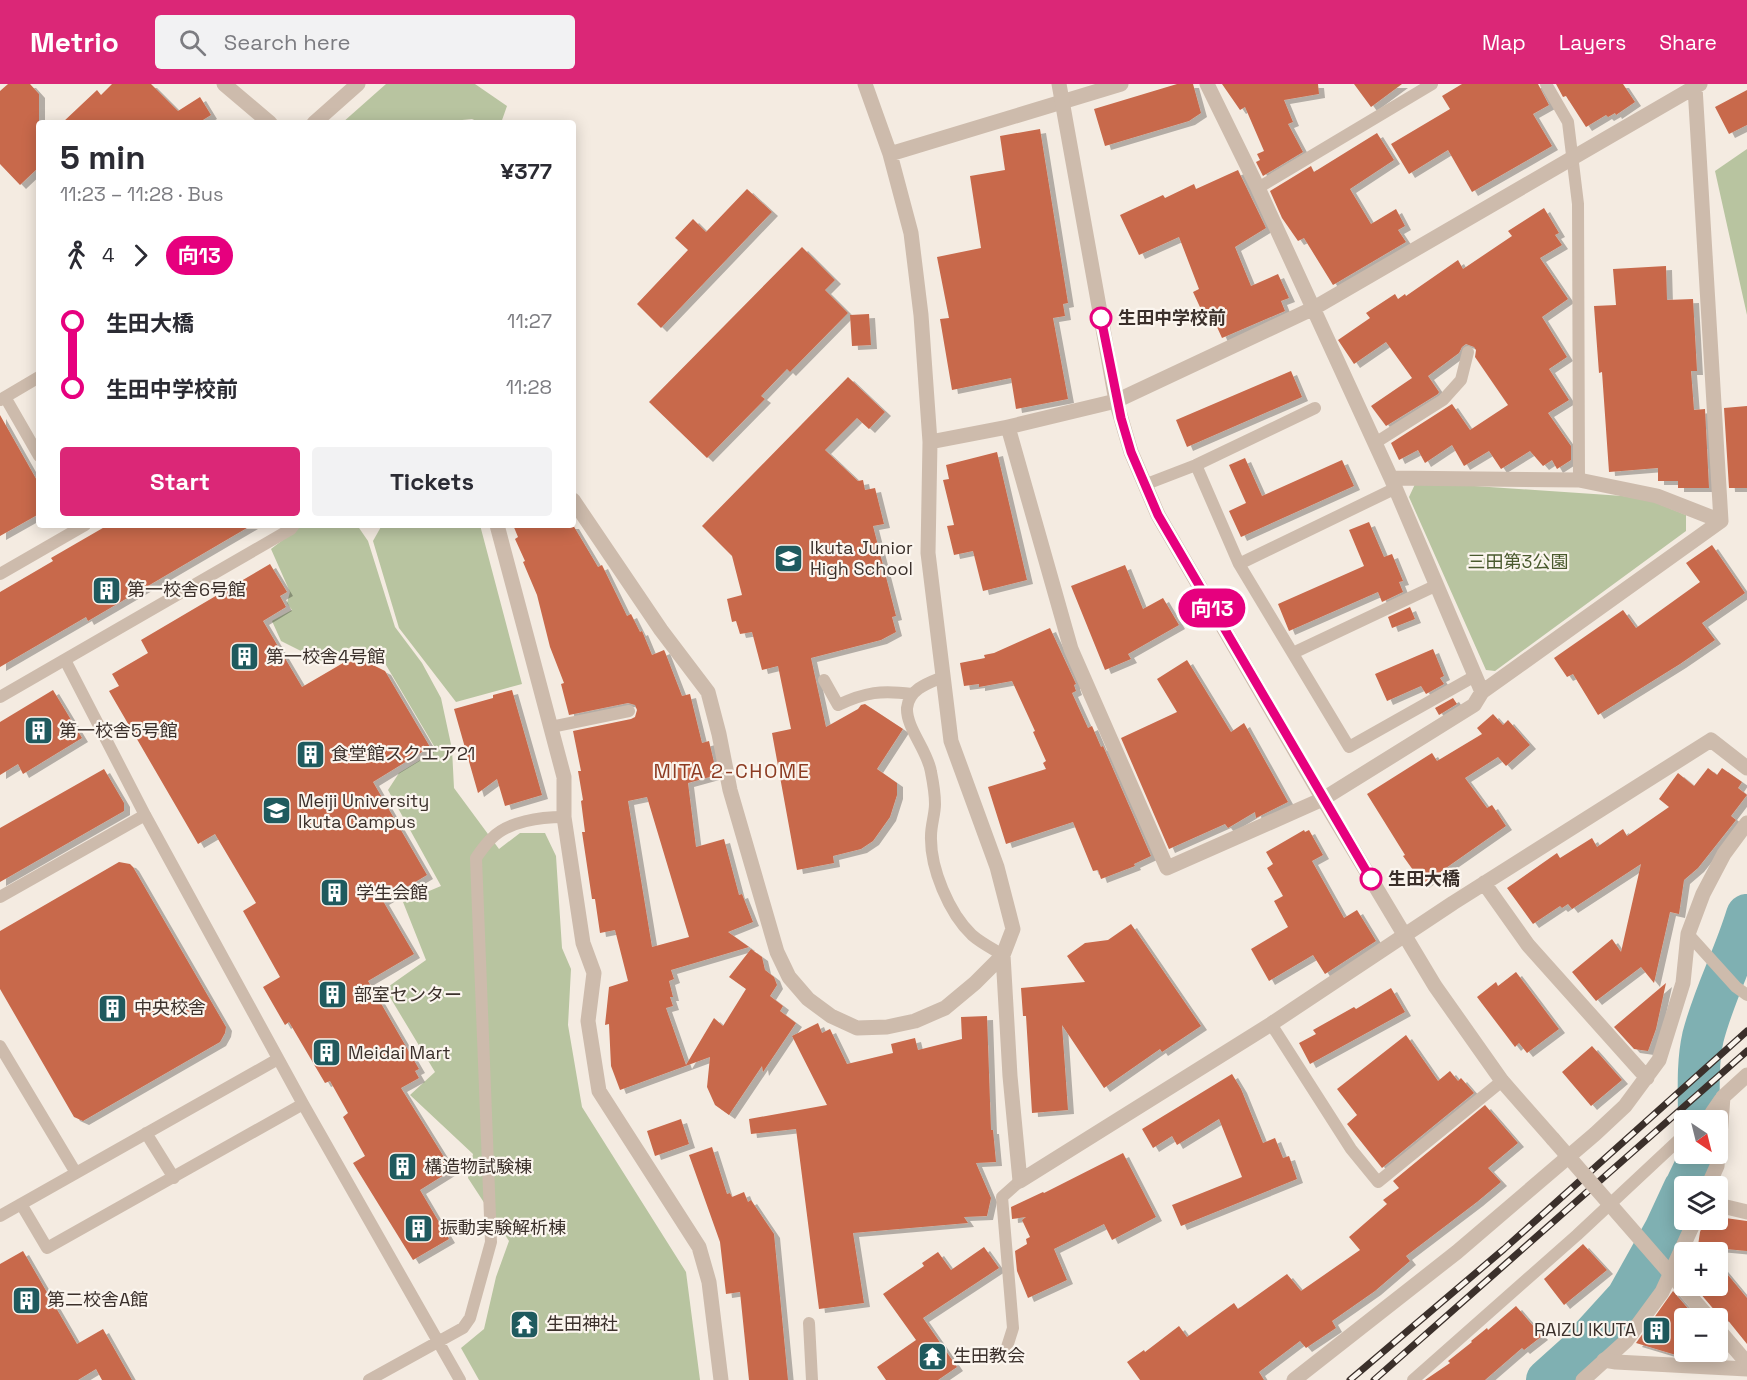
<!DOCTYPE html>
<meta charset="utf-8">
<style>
:root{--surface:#fff;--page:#f2f2f3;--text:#2b2b33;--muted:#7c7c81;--accent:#db2777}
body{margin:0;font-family:"Space Grotesk","Noto Sans JP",sans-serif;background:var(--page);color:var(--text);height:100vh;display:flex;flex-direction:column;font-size:22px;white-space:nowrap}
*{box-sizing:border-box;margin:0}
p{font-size:20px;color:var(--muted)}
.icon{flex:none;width:33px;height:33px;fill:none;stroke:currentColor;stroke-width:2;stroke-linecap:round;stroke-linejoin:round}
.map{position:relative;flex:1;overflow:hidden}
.sheet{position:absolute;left:36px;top:36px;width:540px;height:408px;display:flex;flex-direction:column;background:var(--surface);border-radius:6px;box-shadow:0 3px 15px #0003}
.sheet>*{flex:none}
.badge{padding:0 12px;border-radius:20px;font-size:21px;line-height:39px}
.needle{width:39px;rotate:145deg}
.controls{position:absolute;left:1674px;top:1026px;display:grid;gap:12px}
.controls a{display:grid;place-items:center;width:54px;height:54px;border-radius:6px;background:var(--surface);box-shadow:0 3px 15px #0003;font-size:30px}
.map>.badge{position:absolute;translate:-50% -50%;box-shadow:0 0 0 3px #fff}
.legs{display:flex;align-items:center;gap:9px;height:66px;padding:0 24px;font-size:20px}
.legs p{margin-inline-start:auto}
.headline{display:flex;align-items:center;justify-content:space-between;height:102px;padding:0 24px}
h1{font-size:33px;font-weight:600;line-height:45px}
.action{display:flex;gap:12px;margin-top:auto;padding:12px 24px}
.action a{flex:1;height:69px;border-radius:6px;background:var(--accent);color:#fff;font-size:24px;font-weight:600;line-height:69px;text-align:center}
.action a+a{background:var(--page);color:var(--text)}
ul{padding:0 24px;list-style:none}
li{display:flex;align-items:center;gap:21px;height:66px;font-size:22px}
li i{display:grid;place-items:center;width:9px;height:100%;margin:0 8px;background:currentColor}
li i::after{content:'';width:15px;height:15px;margin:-8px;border:4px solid;border-radius:50%;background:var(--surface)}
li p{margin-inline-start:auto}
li:first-child i{background:linear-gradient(#0000 50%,currentColor 0)}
li:last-child i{background:linear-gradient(currentColor 50%,#0000 0)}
header{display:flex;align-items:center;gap:36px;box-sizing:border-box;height:84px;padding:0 30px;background:var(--accent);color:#fff}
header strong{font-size:28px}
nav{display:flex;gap:33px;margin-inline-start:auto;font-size:21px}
.search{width:420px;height:54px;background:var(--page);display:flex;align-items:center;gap:15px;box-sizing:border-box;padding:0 21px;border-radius:6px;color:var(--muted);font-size:22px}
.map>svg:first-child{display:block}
</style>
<header>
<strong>Metrio</strong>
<div class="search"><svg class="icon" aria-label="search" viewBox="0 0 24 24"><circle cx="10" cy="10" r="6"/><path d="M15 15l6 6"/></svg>Search here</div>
<nav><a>Map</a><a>Layers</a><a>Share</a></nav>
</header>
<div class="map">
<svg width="1747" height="1296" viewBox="0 0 1747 1296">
<defs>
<filter id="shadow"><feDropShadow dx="6" dy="4" stdDeviation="0" flood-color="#0004"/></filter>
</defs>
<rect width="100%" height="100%" fill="#f4ebe1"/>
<path fill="#b8c4a0" d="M386 0H475L507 22 501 39H481L472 35 433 39H342Z
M1747 65V231L1715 87Z
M1416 398 1623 412 1654 418 1686 431V447L1495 587 1486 586 1409 413Z
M302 441H357L368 457 395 543 422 579 441 614 452 665 454 704 499 765 520 749H545L556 772 562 864 571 885 568 941 582 1023 686 1188 700 1296H479L461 1264 484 1245 496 1193 509 1157 468 1094 473 1070 410 1011 435 988 385 905 426 876 403 818 441 802 388 706 399 689 427 672 434 662 386 581 352 562 327 580 281 557 272 537 292 526 287 519 290 508 271 465Z
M382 441H480L522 600 456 618 399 544 373 457Z"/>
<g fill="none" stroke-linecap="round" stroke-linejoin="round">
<path stroke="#7fb0b2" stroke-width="42" d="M1699 1036C1699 1009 1697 980 1703 953 1714 910 1734 874 1747 831
M1686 1102 1698 1077V1070
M1547 1296 1577 1269 1627 1214 1665 1146 1684 1105"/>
</g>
<path fill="#c8694b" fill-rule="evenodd" filter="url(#shadow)" d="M8 0H30L39 10V83L20 101 0 80V7Z
M112 0H151L178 27 200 13 211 31 198 39H62L97 6 101 11Z
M1177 0H1193L1201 29 1189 37 1105 62 1094 25Z
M1222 0H1318L1319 10 1284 16 1293 38 1288 40 1303 68 1263 92 1256 78 1260 76 1257 70 1264 67 1245 23 1240 26Z
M1354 0H1402L1371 23Z
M1462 0H1538L1549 21 1533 30 1552 62 1472 108 1448 66 1409 90 1391 60 1450 25 1442 12Z
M1556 0H1623L1635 18 1616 31 1615 29 1608 33 1606 31 1586 43 1566 12 1563 13Z
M1747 6V41L1729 50 1715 23Z
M1040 45 1068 219 1063 220 1065 232 1053 234 1068 315 1016 325 1011 294 952 306 940 235 949 234 937 173 981 164 970 92 1005 86 1000 52Z
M1377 49 1394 76 1350 105 1371 140 1396 125 1405 142 1398 146 1406 158 1333 201 1304 154 1298 157 1282 134 1270 107 1311 82 1314 88Z
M1238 86 1266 144 1235 163 1251 202 1278 190 1289 214 1281 217 1285 227 1222 254 1212 232 1205 234 1193 208 1199 205 1179 153 1139 171 1120 131 1163 111 1165 114 1194 100 1196 105Z
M747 105 772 128 661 244 637 220 688 166 675 154 693 135 706 148Z
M1544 124 1559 149 1555 151 1562 161 1540 174 1568 215 1542 233 1567 273 1549 285 1569 316 1548 329 1571 362V376L1557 385 1552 376 1543 382 1530 367 1501 385 1489 367 1464 382 1452 361 1425 379 1418 366 1399 376 1391 359 1452 320 1470 346 1508 321 1475 273 1476 266 1474 263 1466 260 1462 263 1459 269 1428 292 1439 308 1438 310 1386 342 1371 322 1412 294 1386 258 1354 280 1338 256 1370 234 1366 229 1395 210 1398 215 1405 210 1406 212 1458 176 1463 185 1512 152 1508 147Z
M802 163 835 196 825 206 848 229 790 288 787 285 761 312 765 315 707 374 649 318Z
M1666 182 1667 216 1693 215 1697 287H1691L1694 326 1705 325 1709 404H1678V397H1658V384L1609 388 1602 288 1599 289 1594 222 1616 221 1613 185Z
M869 230 871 261 852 262 850 231Z
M1291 287 1302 313 1187 363 1176 336Z
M848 293 885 328 869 345 857 334 825 366 858 397 863 396 865 406 875 404 884 440 873 442 896 532 892 533 896 548 881 556 811 574 826 643 858 625 861 621 865 620 903 645 877 685 897 699V711L890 733 873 757 861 765 833 772 834 779 797 786 772 649 791 645 778 582 762 586 752 548 740 550 736 537 732 538 727 515 742 511 732 472 702 442Z
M1747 322V404H1729L1724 324Z
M0 331 39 400V430L0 452Z
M997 368 1027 496 983 507 973 467 954 471 947 442 954 441 943 396 949 395 946 381Z
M1245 374 1262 412 1342 376 1354 402 1241 453 1229 427 1246 419 1229 381Z
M1369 438 1384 473 1392 470 1403 497 1399 498 1403 508 1382 518 1378 508 1289 547 1278 520 1364 482 1349 446Z
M108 441H252L88 537 86 533 0 583V508L53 477 51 474Z
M513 441H573L598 483 602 481 627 532 631 530 640 548 642 547 652 571 664 566 665 568 682 612 690 610 702 659 709 657 717 691 688 699 696 763 724 755 739 811 742 810 753 838 728 848 749 863 671 886 674 895 669 897 673 913H670L673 922 666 924 686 981 714 934 723 942 746 905 729 893 751 865 762 873 765 886 774 893 777 901 770 912 783 922 780 927 796 939 763 988 762 982 729 1031 715 1021 707 1003 710 973 620 1006 611 982 609 940 605 941 609 903 628 897 615 846 600 849 595 815H592L582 748H585L581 717 583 716 578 687H581L573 647 631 635 635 633 637 626 635 621 628 619 569 631 561 600 564 599 550 563 537 511 523 478 525 477 515 455 518 453ZM647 713 689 853 652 863 628 717Z
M1712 461 1745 509 1702 539 1715 556 1680 580 1598 631 1573 590 1567 593 1554 574 1623 526 1636 544 1700 498 1686 479Z
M270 480 287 508 280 512 286 523 263 537 302 603 355 572 385 587 430 663 373 698 427 791 383 817 414 870 368 897 419 985 415 987 419 994 401 1004 452 1086 420 1106 449 1155 413 1176 353 1079 365 1072 343 1033 348 1029 330 997 325 999 289 938 285 941 263 903 280 893 243 827 256 819 215 750 198 760 109 607 119 602 112 590 148 569 141 556Z
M1125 481 1143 525 1163 514 1179 541 1128 570 1131 575 1105 586 1071 502Z
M1410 523 1415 535 1392 544 1388 533Z
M1050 544 1076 600 1074 601 1076 607 1072 609 1088 644 1092 642 1101 663 1103 662 1151 772 1134 780 1135 782 1101 795 1098 786 1093 787 1073 738 1006 760 988 703 1046 685 1043 679 1046 677 1033 648 1035 647 1012 597 979 603V600L964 602 960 579 985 574 984 571 994 569Z
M1433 565 1444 592 1440 594 1444 600 1426 610 1421 602 1387 617 1375 590Z
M1187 576 1231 648 1244 639 1288 718 1256 734 1255 728 1228 744 1225 740 1169 765 1121 654 1177 628 1157 595Z
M53 606 82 654 23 690 18 680 0 691V638Z
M512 606 542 711 505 722 497 695 478 709 454 625 493 614V611Z
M1453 614 1457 620 1439 631 1435 624Z
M1493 630 1503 641 1508 636 1530 661 1506 682 1498 673 1465 694 1487 724 1492 721 1506 742 1423 800 1403 772 1405 771 1367 710 1432 669 1437 677 1482 650 1477 644Z
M1708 684 1717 691 1722 684 1742 698 1738 704 1747 711 1731 732 1736 736 1698 784 1684 796 1679 830 1670 828 1654 899 1641 883 1596 917 1572 888 1612 855 1621 868 1641 780 1572 825 1568 820 1562 824 1560 822 1533 840 1507 804 1557 769 1560 774 1592 754 1597 763 1623 745 1627 752 1669 723 1659 715 1678 689 1694 702Z
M104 685 124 719V727L0 798V744Z
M1304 746 1305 748 1309 746 1323 771 1312 777 1344 834 1357 826 1376 857 1325 890 1313 871 1269 897 1251 865 1288 843 1274 817 1283 812 1267 784 1273 780 1266 768Z
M119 778 130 780 133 783 226 943 225 949 220 958 83 1037 74 1033 0 905V847Z
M1131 840 1201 942 1162 968 1160 965 1104 1004 1062 941 1068 1026 1032 1029 1026 932H1023L1021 904 1085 898 1067 872 1085 859 1108 856Z
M1516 888 1559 945 1527 969 1519 959 1515 963 1477 913 1496 898 1498 902Z
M1666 899 1656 945 1648 967 1634 965 1614 943Z
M1391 904 1405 928 1310 980 1299 959 1316 950 1313 946 1354 923 1356 925Z
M987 932 991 1046H993L996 1078 976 1079 991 1114 987 1132 964 1133 968 1139 853 1149 864 1219 819 1225 796 1045 751 1050 749 1035 827 1021 792 952 818 939 822 949 830 945 847 980 893 969 891 960 915 954 918 966 962 955 961 933Z
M1406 951 1438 997 1450 987 1458 997 1461 994 1474 1009 1382 1084 1347 1040 1357 1031 1337 1005Z
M1592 962 1622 996 1591 1022 1562 988Z
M1232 990 1241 1005 1263 1059 1275 1054 1283 1074 1289 1072 1297 1095 1181 1142 1172 1121 1242 1093 1219 1035 1177 1061 1172 1052 1153 1064 1142 1045Z
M1485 1021 1518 1059 1488 1084 1501 1098 1477 1118 1406 1172 1410 1177 1375 1207 1332 1237 1336 1244 1306 1264 1300 1257 1259 1288 1264 1296H1140L1127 1278 1144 1266 1145 1268 1179 1242 1187 1253 1234 1219 1238 1225 1287 1190 1301 1207 1360 1166 1349 1153 1387 1120 1383 1116 1399 1104 1393 1097Z
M681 1035 689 1060 655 1072 647 1047Z
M712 1063 727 1110 730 1109 732 1113 744 1108 748 1118 751 1116 774 1150 788 1296H749L740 1208 726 1210 720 1158 689 1071Z
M1123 1069 1156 1133 1112 1156 1104 1140 1054 1165 1067 1196 1028 1214 1017 1187 1015 1167 1027 1160 1026 1155 1030 1153 1022 1136 1026 1133 1012 1135 1011 1123 1043 1108 1044 1109Z
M1718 1133 1747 1137V1167L1704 1163 1708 1168H1697L1700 1148 1705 1136H1718Z
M1583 1160 1607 1186 1564 1221 1544 1195Z
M984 1163 999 1184 923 1234 957 1283 938 1296H886L877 1283 916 1256 883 1210 924 1182 922 1179 938 1168 951 1186Z
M23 1167 77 1260 103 1245 132 1296H102L96 1285 78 1296H0V1180Z
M1718 1179 1747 1214V1260L1726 1234H1718L1716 1228 1694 1202H1718Z
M1673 1207 1696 1234H1684V1272L1676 1271 1636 1259Z
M1516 1222 1542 1252 1524 1266 1522 1264 1485 1296H1425L1450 1279 1448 1277 1472 1258 1471 1257 1487 1244 1488 1246Z"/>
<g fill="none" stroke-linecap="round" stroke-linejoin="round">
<path stroke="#cdbbac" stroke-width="12" d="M1546 0 1568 38 1578 120 1579 396
M1258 104 1432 0
M5 313 39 372
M0 316 39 293
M1375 359 1443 316 1461 296 1468 268
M1196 381 1315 324
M1144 401 1196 381 1239 480 1349 663 1475 592
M1239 480 1396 404
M0 490 85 441
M1293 569 1437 501
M65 576 145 731 303 1020 460 1296
M943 593C928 599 909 605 907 624 906 644 928 667 931 688 933 698 935 710 935 720 935 730 931 741 931 752 930 784 949 829 972 851 981 859 993 865 1003 871
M824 596 838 621C866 608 881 606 912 610
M0 613 291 445 294 441
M551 643 629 627
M0 813 145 731
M1688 850 1736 903 1747 911
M1271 940 1351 1065 1378 1098 1502 997
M0 962 76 1089
M146 1049 174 1094
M21 1120 47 1164 303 1020
M0 1132 278 975
M809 1239 812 1296
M1007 1263 1013 1244 1002 1113 1020 1097
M369 1296 463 1244 470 1234 491 1158 476 774C480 768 485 761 491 755 508 737 541 733 564 733
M1413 1296 1577 1151 1684 1051"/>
<path stroke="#cdbbac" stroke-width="15" d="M1708 1102 1717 1082 1720 1052
M1583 1296 1626 1257 1662 1208 1695 1136"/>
<path stroke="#cdbbac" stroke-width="15" d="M224 0 270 39
M865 0 890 70 911 149 921 231 930 358 928 469 951 657 997 783 1013 845 1003 871 1010 992 1020 1097 1271 940 1453 819 1711 656 1747 684
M1207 0 1258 104 1391 394 1482 608
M1695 3 1721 437
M314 39 358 0
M890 70 1121 0
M1008 343 1071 565 1167 784 1323 715 1474 621 1482 608 1721 437
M930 358 1008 343 1116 317 1314 224 1700 0
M1391 394 1579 396 1657 412 1721 437
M573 416 661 546 708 608 719 650 730 706 777 868 789 893 808 915 831 932 857 944 887 943 915 937 945 924 975 899 1003 871
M497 441 564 693V733L583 859 594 889 588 937 599 1007 699 1163 709 1198 721 1296
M1484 799 1528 861 1647 994
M1712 1029 1723 1013 1747 991
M1720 1052 1723 1013
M1718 1121 1747 1128
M1604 1276 1616 1278 1747 1285
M1294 1296 1457 1168 1595 1050 1625 1022 1659 976 1683 899 1688 850 1703 810 1724 770 1747 739"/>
<path stroke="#cdbbac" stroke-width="15" d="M1059 0 1116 317 1131 368 1158 431 1323 715 1435 902 1502 997 1553 1055
M1718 1245 1747 1279"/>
<defs>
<path id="rail" d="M1350 1296 1504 1165 1747 947
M1374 1296 1747 967"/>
</defs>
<use href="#rail" stroke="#3b302b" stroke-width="7"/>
<use href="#rail" stroke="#fbf5ee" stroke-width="4.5" stroke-dasharray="14" stroke-linecap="butt"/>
<path stroke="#cdbbac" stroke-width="15" d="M1553 1055 1709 1234"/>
</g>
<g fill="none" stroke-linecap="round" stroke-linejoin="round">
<defs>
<path id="line-1" d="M1101 234 1121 334 1131 368 1158 431 1371 795"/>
</defs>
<use href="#line-1" stroke="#fff" stroke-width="14"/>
<use href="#line-1" stroke="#e6007e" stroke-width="9"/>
</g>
<defs>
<symbol id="school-square" viewBox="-11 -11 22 22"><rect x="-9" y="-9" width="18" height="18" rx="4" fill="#1f5a5e" stroke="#fbf5ee"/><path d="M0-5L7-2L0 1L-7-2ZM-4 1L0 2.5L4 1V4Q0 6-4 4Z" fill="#fff"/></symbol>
<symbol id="building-square" viewBox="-11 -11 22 22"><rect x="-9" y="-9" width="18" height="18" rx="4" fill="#1f5a5e" stroke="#fbf5ee"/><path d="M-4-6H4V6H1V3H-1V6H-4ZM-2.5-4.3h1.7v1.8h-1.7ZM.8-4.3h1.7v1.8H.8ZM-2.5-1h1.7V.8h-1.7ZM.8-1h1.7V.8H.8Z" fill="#fff"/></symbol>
<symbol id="university-square" viewBox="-11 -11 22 22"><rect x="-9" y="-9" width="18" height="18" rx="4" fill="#1f5a5e" stroke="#fbf5ee"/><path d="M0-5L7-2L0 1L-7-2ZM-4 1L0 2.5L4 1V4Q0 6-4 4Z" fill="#fff"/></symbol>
<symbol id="temple-square" viewBox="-11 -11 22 22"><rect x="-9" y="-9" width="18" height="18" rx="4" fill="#1f5a5e" stroke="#fbf5ee"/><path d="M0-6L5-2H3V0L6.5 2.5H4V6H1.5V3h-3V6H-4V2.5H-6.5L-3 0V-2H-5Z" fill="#fff"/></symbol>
</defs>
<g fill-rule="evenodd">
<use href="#school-square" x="772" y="458" width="33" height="33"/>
<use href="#building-square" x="90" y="490" width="33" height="33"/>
<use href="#building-square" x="228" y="556" width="33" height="33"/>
<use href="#building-square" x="22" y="630" width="33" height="33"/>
<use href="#building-square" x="294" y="654" width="33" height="33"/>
<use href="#university-square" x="260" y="710" width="33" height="33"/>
<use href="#building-square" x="318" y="792" width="33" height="33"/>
<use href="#building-square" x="316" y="894" width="33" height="33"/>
<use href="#building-square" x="96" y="908" width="33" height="33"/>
<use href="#building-square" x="310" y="952" width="33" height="33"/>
<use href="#building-square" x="386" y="1066" width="33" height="33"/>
<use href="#building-square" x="402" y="1128" width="33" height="33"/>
<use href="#building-square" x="10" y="1200" width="33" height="33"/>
<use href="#temple-square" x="508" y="1224" width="33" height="33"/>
<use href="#building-square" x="1640" y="1230" width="33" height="33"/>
<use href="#temple-square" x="916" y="1256" width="33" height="33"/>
</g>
<g fill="#fff" stroke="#e6007e" stroke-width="3">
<circle cx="1101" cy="234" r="10"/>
<circle cx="1371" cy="795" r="10"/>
</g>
<g text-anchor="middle" stroke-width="4.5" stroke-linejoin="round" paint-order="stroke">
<g font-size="18" font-weight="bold" fill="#3b302b" stroke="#fbf5ee" text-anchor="start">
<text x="1118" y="240">生田中学校前</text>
<text x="1388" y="801">生田大橋</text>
</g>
<g font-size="18" fill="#3b302b" stroke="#fbf5ee" text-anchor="start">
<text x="810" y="470">Ikuta Junior<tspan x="810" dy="21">High School</tspan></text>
<text x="127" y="512">第一校舎6号館</text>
<text x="266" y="579">第一校舎4号館</text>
<text x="59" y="653">第一校舎5号館</text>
<text x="331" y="676">食堂館スクエア21</text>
<text x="298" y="723">Meiji University<tspan x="298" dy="21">Ikuta Campus</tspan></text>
<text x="356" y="815">学生会館</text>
<text x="354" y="917">部室センター</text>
<text x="134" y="930">中央校舎</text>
<text x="348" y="975">Meidai Mart</text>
<text x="424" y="1089">構造物試験棟</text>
<text x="440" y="1150">振動実験解析棟</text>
<text x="47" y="1222">第二校舎A館</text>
<text x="546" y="1246">生田神社</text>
<text x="1636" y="1252" text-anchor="end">RAIZU IKUTA</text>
<text x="953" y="1278">生田教会</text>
</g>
<g font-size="18" fill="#4a5a2e" stroke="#fbf5ee">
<text x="1518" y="484">三田第3公園</text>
</g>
<g font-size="20" letter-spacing="1.5" fill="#8c3b22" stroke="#fbf5ee">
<text x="732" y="694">MITA 2-CHOME</text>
</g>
</g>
</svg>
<div class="controls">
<a><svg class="needle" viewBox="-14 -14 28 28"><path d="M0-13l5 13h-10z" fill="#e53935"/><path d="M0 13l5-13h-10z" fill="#7c7c81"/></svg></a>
<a><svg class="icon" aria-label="layers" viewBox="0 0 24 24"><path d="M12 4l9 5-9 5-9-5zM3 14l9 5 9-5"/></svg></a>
<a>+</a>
<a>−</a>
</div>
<b class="badge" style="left:1212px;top:524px;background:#e6007e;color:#fff">向13</b>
<section class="sheet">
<div class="headline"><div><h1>5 min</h1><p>11:23 – 11:28 · Bus</p></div><b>¥377</b></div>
<div class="legs"><svg class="icon" aria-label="walk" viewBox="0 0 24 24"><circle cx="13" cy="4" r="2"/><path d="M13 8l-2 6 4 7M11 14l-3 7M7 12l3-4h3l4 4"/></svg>4<svg class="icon" aria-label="forward" viewBox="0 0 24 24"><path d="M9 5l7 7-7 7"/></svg><b class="badge" style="background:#e6007e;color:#fff">向13</b></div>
<ul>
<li><i style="color:#e6007e"></i><b>生田大橋</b><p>11:27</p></li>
<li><i style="color:#e6007e"></i><b>生田中学校前</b><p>11:28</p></li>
</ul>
<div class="action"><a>Start</a><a>Tickets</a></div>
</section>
</div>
